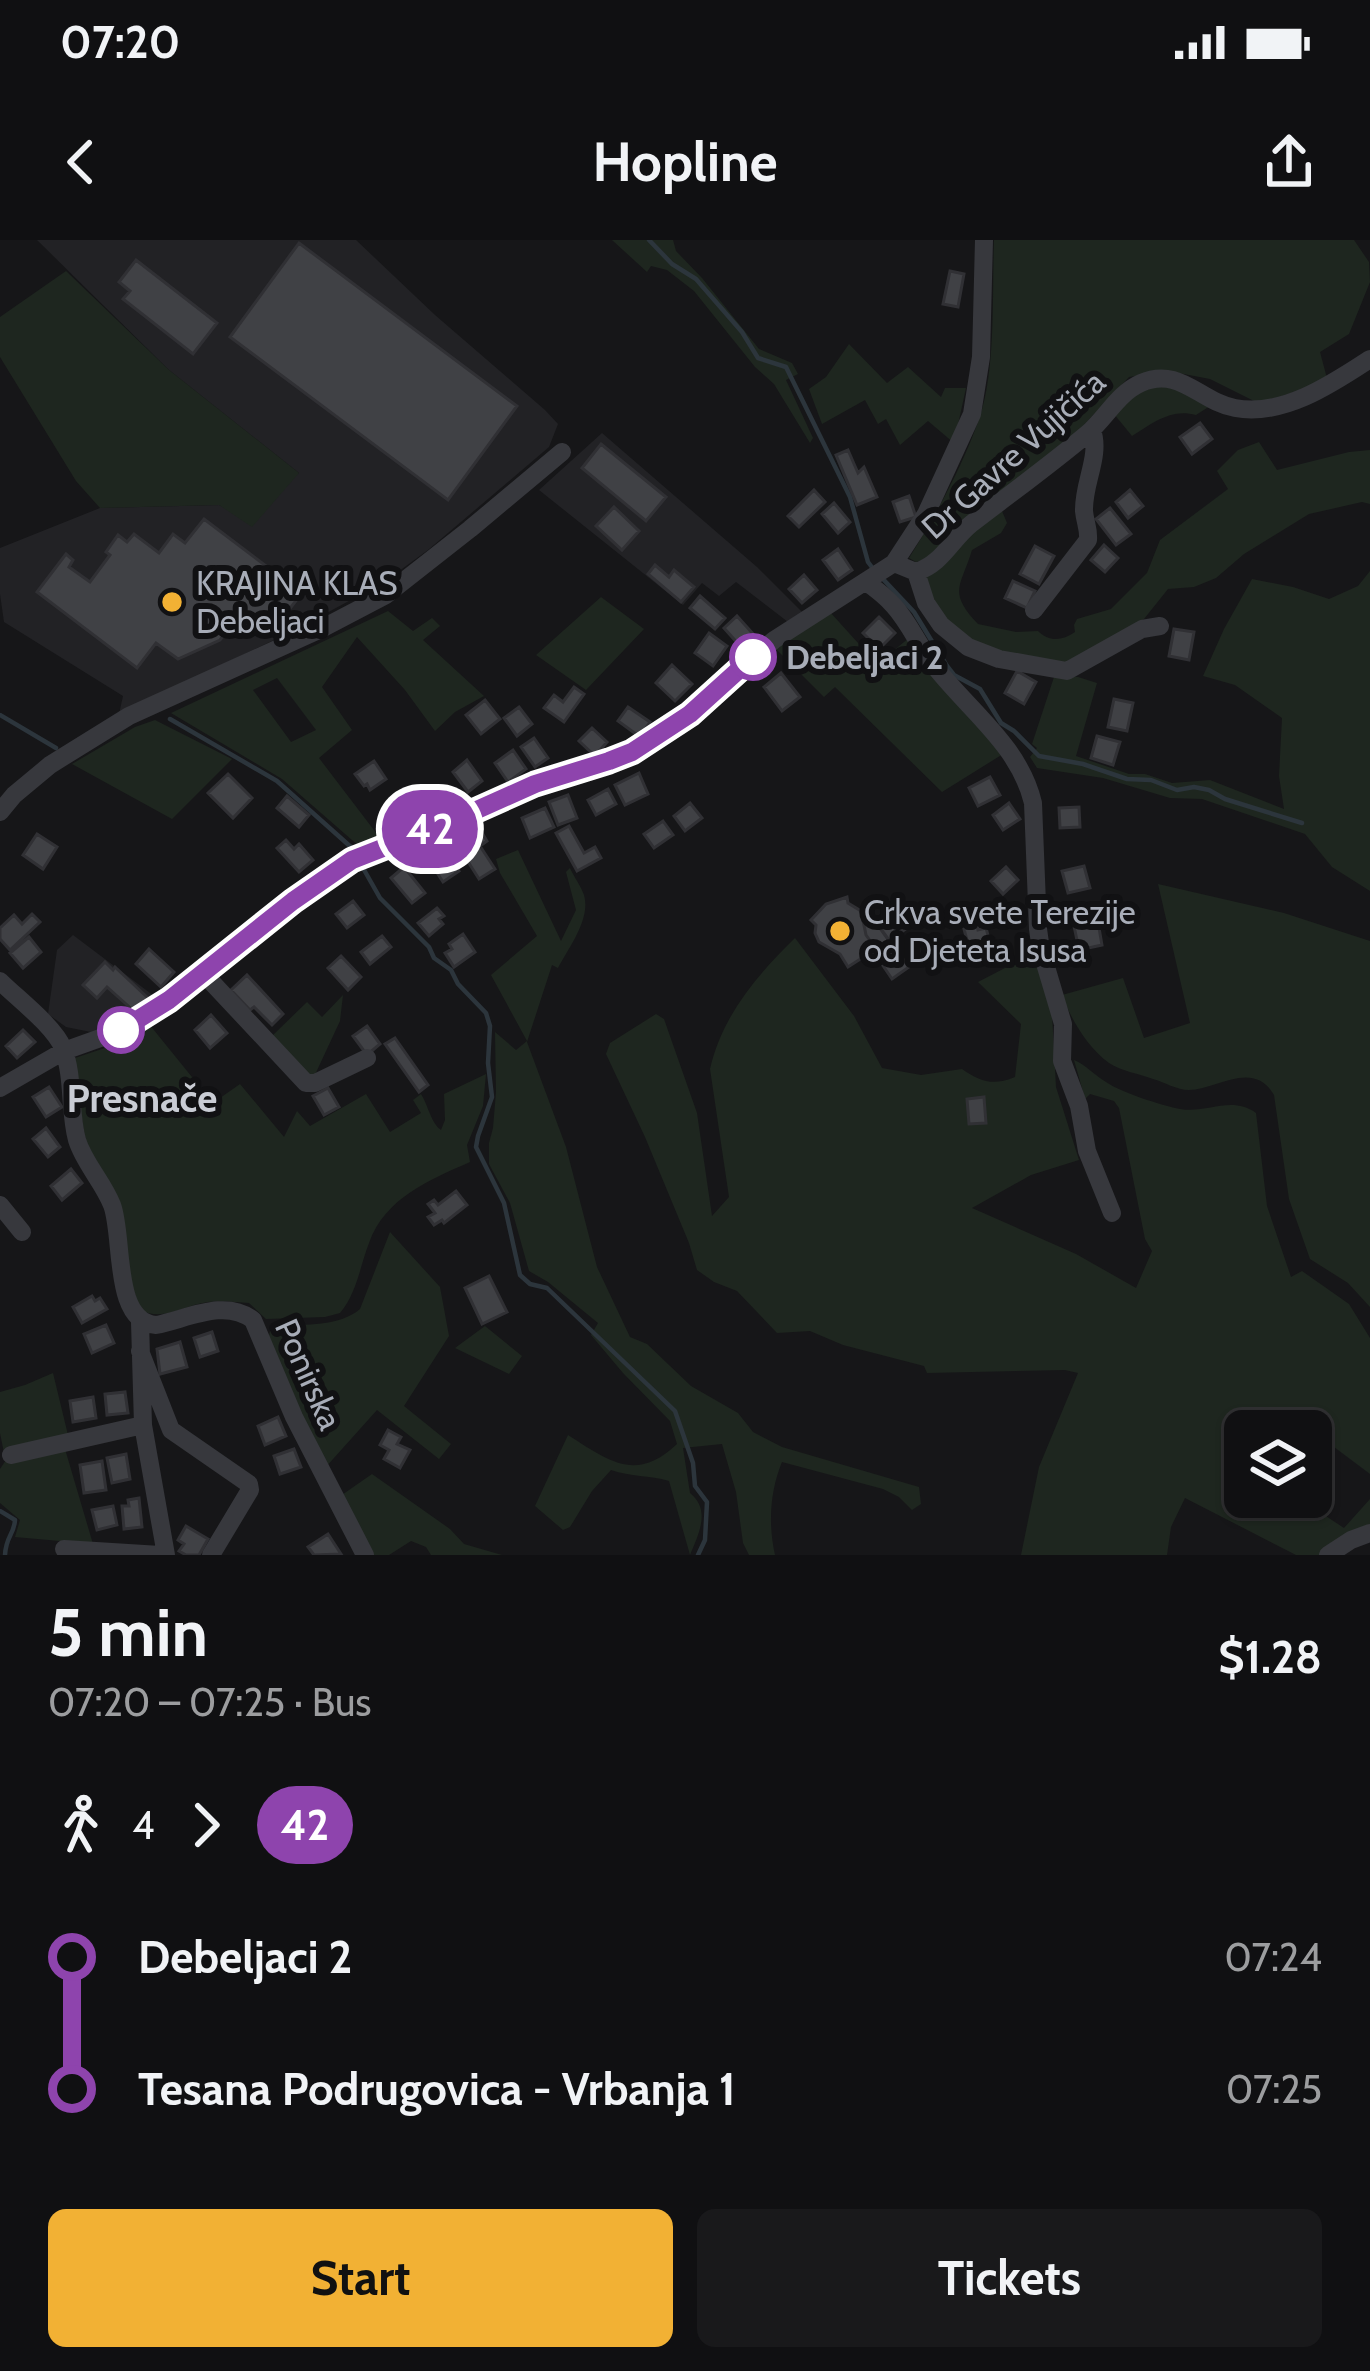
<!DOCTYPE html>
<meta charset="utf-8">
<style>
:root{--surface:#101012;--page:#19191b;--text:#f1f3f6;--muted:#9c9d9f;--line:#303032;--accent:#f2b134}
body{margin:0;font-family:Cabin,sans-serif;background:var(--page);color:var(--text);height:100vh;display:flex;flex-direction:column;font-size:45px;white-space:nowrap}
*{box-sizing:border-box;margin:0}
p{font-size:39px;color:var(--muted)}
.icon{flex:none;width:66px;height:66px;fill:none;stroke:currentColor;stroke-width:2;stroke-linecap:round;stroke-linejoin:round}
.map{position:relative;height:1315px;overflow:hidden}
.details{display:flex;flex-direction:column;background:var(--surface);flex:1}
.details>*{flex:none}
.badge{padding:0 24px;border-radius:39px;font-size:42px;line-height:78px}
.tools{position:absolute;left:1224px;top:1170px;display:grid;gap:24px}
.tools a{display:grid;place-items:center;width:108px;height:108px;border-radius:18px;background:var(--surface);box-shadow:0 3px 9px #0004,0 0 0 3px var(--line);font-size:60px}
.map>.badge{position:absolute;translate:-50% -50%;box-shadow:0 0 0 6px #fff}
.legs{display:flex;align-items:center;gap:18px;height:132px;padding:0 48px;font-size:39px}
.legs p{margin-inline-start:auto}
.head{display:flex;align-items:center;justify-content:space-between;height:204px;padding:0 48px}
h1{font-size:66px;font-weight:800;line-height:90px}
.action{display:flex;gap:24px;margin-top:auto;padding:24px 48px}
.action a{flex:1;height:138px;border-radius:18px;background:var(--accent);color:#111;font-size:48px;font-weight:800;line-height:138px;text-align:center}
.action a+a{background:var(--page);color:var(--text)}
ul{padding:0 48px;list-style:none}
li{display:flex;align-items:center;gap:42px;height:132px;font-size:45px}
li i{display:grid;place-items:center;width:18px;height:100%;margin:0 15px;background:currentColor}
li i::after{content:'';width:30px;height:30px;margin:-15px;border:9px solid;border-radius:50%;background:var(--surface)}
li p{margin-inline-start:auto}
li:first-child i{background:linear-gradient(#0000 50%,currentColor 0)}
li:last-child i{background:linear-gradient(currentColor 50%,#0000 0)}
.status{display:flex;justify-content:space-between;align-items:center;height:84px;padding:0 60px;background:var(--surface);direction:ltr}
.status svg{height:33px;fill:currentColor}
header{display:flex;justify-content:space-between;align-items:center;height:156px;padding:0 48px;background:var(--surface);font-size:54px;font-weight:800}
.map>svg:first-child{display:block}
</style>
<div class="status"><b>07:20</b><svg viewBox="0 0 49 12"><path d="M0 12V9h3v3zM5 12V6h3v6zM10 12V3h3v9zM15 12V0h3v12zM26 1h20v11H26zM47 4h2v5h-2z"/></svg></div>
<header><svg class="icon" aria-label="back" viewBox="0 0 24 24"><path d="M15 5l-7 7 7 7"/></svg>Hopline<svg class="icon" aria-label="share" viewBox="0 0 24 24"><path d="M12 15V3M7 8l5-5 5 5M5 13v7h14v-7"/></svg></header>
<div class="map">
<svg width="1370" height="1315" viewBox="0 0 1370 1315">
<rect width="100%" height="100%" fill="#161618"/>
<path fill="#222225" d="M37 0H356L435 75 545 170 558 184 549 207 428 310 384 342 297 389 119 474 123 456 4 382 0 354V308L100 268 219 265 235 273 299 233 169 130Z
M602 193 757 327 803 373 788 382 736 342 719 356 702 343 683 365 539 250Z
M73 695 158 759 107 788 91 792 66 787 48 774 57 710Z"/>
<path fill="#1e261f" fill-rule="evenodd" d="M612 0H673L676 11 702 38 759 109 792 123 798 134 786 140 813 198 810 203 774 144 755 127 694 51 667 30 651 26 647 32Z
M994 0H1354L1369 22 1370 42 1349 94 1320 112 1328 142 1258 163 1210 139 1168 131 1129 137 1080 189 934 317 916 322 909 318C937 273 963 226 980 176 996 128 992 52 994 0Z
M66 31 169 130 299 233 252 287 219 265 100 268 76 241 0 117V77Z
M849 104 887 143 908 127 941 157 945 148H966L954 203 928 181 900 205 886 179 878 184 865 160 822 184 809 149 826 137Z
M1157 146H1179L1210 166 1196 175C1171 168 1153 183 1132 196L1114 174 1133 155Z
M1259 202 1277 230 1349 212 1370 210V264L1362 262 1309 274 1244 314 1216 338 1194 347 1168 349 1144 379 1066 425 977 408 936 373 922 335 959 303 1002 271 1007 283 1001 293 972 310C961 347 947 351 978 384L1016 392 1038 391C1049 402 1062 401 1075 392L1074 385 1077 379 1111 369 1147 333 1160 300 1228 249 1217 231 1238 210Z
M1370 331V651L1332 627 1305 594 1202 559 1170 558 1103 538 1037 528 1030 517 1037 508 1032 504 1055 434 1078 437 1097 443 1076 516 1129 534H1145L1172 543 1210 540 1284 569 1279 536 1282 478 1235 445 1203 436 1224 389 1252 339 1293 347 1329 359 1358 346Z
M601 357 644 389 586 450 536 415Z
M388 371 413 391 432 378 440 386 423 400 484 456 455 472 435 491 405 450 357 397 322 447 352 490 319 518 380 598 360 607 282 539 171 473ZM277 438 316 490 291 502 253 450Z
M830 372 877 424 909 398 1003 514 942 552 835 447 824 457 776 409Z
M155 480 232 519 172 579 72 524 135 487Z
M518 610 561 701 576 670 566 632 570 628C574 637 581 646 584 655 591 679 569 707 558 728L552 725 527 802 566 907 597 1027 630 1097 647 1104 691 1146 738 1173 753 1192 782 1207 919 1247 921 1264 912 1270 899 1257 883 1249 782 1222C770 1251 768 1284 775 1315H749L743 1303 736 1252 722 1204 683 1208 690 1253C711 1270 699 1293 690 1315L669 1241C649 1235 631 1237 611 1230L592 1251 570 1287 563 1290 535 1266 568 1195C609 1221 636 1243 677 1204L670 1181 623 1133 591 1095 598 1083 548 1042 529 1031 510 963 489 924V903L493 888 496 852 495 792 516 810 527 801 491 735 537 696 500 633 496 619Z
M1158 644 1284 673 1370 701V1067L1348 1043 1310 1019 1289 959 1274 855C1253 819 1216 850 1189 850 1177 850 1164 842 1153 839 1140 834 1121 831 1109 823 1087 807 1071 779 1062 755L1123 738 1144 798 1190 783Z
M795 698 854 776 882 828 921 835 962 829C981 842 993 846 1015 837L1021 784 978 742 1036 712 1052 774 1056 847 1079 920 1031 935 972 968 1076 1014 1136 1048 1152 1011 1145 999 1119 868 1114 861 1090 854 1085 859 1074 820C1086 825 1094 835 1106 842 1122 853 1161 865 1180 869 1207 874 1231 855 1256 873L1267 966 1291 1037 1302 1031 1349 1064 1370 1098V1234L1326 1201 1311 1223V1191H1245V1257H1297L1344 1288 1370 1259V1286L1320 1315H1296L1185 1258 1171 1287 1167 1315H1021L1039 1227 1078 1133 1065 1130 927 1133 924 1126 843 1105 810 1091 777 1093 737 1051 714 1042 697 1030 689 1003 645 897 606 814 610 803 656 774 664 779 697 873 712 976 729 957 710 829C722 776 757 735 795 698Z
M343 755 340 781 313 839 271 797 307 762 322 777Z
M149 784 213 863 240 844 284 897 297 871 310 886 366 854 390 892 421 873 413 860 421 854C428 865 431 883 441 890L445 880 444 854 486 834 483 866 467 905 470 922C429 940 385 958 369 1003 360 1026 357 1053 340 1073L325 1077 266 1079 249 1063C236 1062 221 1060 208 1062 184 1065 164 1082 140 1070L85 897 72 819 108 807Z
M390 992 440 1047 449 1096 404 1166 451 1204 439 1219 377 1170 325 1228 268 1100 270 1091 279 1086C305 1084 339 1087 360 1069Z
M485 1086 522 1116 509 1134 455 1108Z
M53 1133 68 1195 4 1213 0 1193V1152L25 1145Z
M65 1209 93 1304 15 1297 20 1280 0 1263V1229L6 1220Z
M372 1234 450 1289 464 1304 502 1315H431L426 1307 411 1301 389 1315H373L339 1257Z"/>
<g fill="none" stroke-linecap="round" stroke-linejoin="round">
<path stroke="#2c353c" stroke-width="4.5" d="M649 0 672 24 696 39 742 92 758 118 786 127 850 257 868 322 874 330
M882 338 914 372 947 426 954 435 980 449 1001 483 1014 491 1039 516 1083 524 1127 539 1151 540 1177 550 1194 547 1209 550 1225 559 1302 583
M0 475 56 508
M170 479 277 541 352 608
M363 628 380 658 429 707 434 718 451 730 458 744 486 773 490 786 488 823 492 857 478 896 476 907 504 963 520 1035 530 1044 547 1048 675 1171 693 1223 695 1246 707 1262 705 1300 698 1315
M0 1271 15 1280C14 1295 6 1296 5 1315"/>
</g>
<path fill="#404145" stroke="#303034" stroke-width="3" d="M299 3 517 166 448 260 230 97Z
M136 20 217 83 193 114 123 59 130 51 119 42Z
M950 31 964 34 958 67 943 64Z
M1200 183 1212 199 1192 214 1180 197Z
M601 204 666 257 646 281 582 228Z
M848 210 858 233 864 227 877 257 857 265 836 215Z
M814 250 825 262 799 287 788 276Z
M1130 250 1143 266 1128 278 1116 262Z
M909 256 916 277 900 282 893 262Z
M834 263 850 282 838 293 822 274Z
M614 267 639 291 622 310 596 286Z
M1110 268 1131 294 1116 305 1096 279Z
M204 279 302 353 288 371 258 385 242 372 220 400 178 419 156 403 137 428 37 352 66 314 73 320 69 327 90 342 110 315 106 312 118 295 127 302 134 294 159 313 173 294 185 303Z
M1104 305 1118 318 1105 332 1091 320Z
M1035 306 1054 316 1039 344 1020 334Z
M838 309 852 330 838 340 823 320Z
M655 325 669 337 674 330 694 347 681 362 648 334Z
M804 335 817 350 802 363 789 349Z
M1013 341 1035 351 1027 368 1005 358Z
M700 356 725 378 715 389 690 368Z
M737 376 754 395 741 407 724 388Z
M879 377 895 393 879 409 863 393Z
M1174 389 1194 392 1189 420 1169 416Z
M709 393 727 406 713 426 695 413Z
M672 425 692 444 675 461 656 443Z
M1017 431 1036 442 1024 464 1005 453Z
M781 433 800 457 782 471 764 447Z
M574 447 584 454 564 482 544 468 554 455 563 462Z
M1114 459 1133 463 1127 491 1108 487Z
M485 460 500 479 481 494 466 475Z
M519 467 532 484 517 496 504 478Z
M628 467 650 482 640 497 618 481Z
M592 488 607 502 595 516 579 501Z
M1097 496 1120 502 1113 525 1091 518Z
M534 498 548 518 535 527 521 507Z
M513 510 526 529 508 542 495 523Z
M467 520 482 541 468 552 453 532Z
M374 521 386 539 370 550 367 544 364 546 355 534Z
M639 533 648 554 625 565 615 545Z
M228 534 252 558 233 578 208 553Z
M990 537 1000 555 978 566 969 548Z
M608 549 616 564 596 575 588 560Z
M568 555 577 578 558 585 549 562Z
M287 556 309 575 299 587 277 568Z
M690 563 702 578 685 591 674 576Z
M1009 563 1020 579 1003 590 993 575Z
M1079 567 1080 587 1060 588 1059 568Z
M545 568 554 587 530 598 522 578Z
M663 581 673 595 654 608 644 594Z
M569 586 584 613 595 607 601 618 577 631 556 593Z
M481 591 487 601 480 606 495 629 479 639 458 606Z
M37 594 57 607 43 629 23 615Z
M286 600 294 609 299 604 313 620 299 632 277 608Z
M444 608 459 631 443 642 428 619Z
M1084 626 1090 648 1068 653 1062 631Z
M404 627 425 653 412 663 391 638Z
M1006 627 1018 640 1003 654 991 641Z
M847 657 848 663 861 671 866 695 876 709 848 727 840 714 819 702 815 693 816 685 811 680 826 664Z
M353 661 364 675 347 688 336 674Z
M896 666 910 686 889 701 875 681Z
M437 668 444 676 439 679 443 684 429 696 418 683Z
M32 674 40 682 10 710 0 699V688L14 675 22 684Z
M863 679 872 683 875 681 909 727 892 739 873 711 876 709 866 695Z
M1098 682 1102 705 1079 710 1074 686Z
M977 685 978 690 986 688 992 709 971 716 964 689Z
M463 694 475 712 454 727 445 713 452 709 449 704Z
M382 696 391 707 370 724 361 712Z
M29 697 41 712 23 728 10 713Z
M149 709 174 732 161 747 136 724Z
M341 716 361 737 348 750 328 728Z
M105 722 113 730 115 727 148 758 135 772 107 747 97 758 83 745Z
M247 735 283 774 272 785 254 767 250 770 231 750Z
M211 775 227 793 210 808 195 790Z
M367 786 380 804 367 815 353 796Z
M23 790 35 802 17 818 6 806Z
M395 798 428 845 419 852 385 804Z
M49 847 62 867 46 877 33 857Z
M328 848 339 867 324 875 313 856Z
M984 857 986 883 969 884 967 859Z
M46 888 60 907 48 917 33 899Z
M71 929 82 943 62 960 51 946Z
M456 951 467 965 444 983 442 980 434 985 428 977 435 973 428 964 434 960 438 965Z
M489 1036 507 1072 482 1084 465 1048Z
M92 1056 95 1061 100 1058 107 1069 82 1083 73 1067Z
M106 1085 114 1103 92 1113 84 1094Z
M212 1092 218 1111 200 1117 194 1098Z
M180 1102 187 1127 160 1134 157 1109Z
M125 1152 128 1173 107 1175 105 1154Z
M93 1157 96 1178 73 1182 70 1161Z
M278 1177 286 1196 265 1205 258 1186Z
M388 1190 401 1197 397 1204 410 1210 400 1228 384 1219 389 1210 380 1205Z
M294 1209 301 1227 280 1234 274 1216Z
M126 1214 130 1239 112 1243 107 1218Z
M102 1221 106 1250 84 1253 80 1225Z
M139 1258 142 1287 124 1289 122 1266H129L128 1260Z
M113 1266 117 1285 97 1290 92 1270Z
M186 1286 208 1299 199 1315H186L179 1311 184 1304 178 1300Z
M328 1294 341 1314 314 1315 308 1307Z"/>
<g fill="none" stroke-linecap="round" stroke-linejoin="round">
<path stroke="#37383d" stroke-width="18" d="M894 323 916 332C942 324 951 300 971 284 1010 254 1050 225 1087 194 1106 178 1118 153 1141 143 1180 126 1200 162 1235 168 1283 177 1332 144 1370 119
M916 332 926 363 941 385 968 407 999 419 1067 431 1142 389 1160 386
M866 342C876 349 886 357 894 366 911 385 920 409 936 428 970 471 1020 507 1033 563L1038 689 1041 710 1063 784 1062 821 1079 866 1087 911 1112 973
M1034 370 1088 300C1089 289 1085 282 1084 271 1083 243 1101 216 1092 190
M0 572 14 555 50 525 129 476 323 388 386 355 470 289 562 212
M204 734 306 843H315L367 818
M0 741C18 759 54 786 63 808 74 837 69 870 77 900 84 923 103 942 112 965 124 996 112 1082 156 1085 187 1079 225 1058 253 1080L294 1177 365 1315
M0 848 64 811 117 792 169 761 293 661 352 620 459 578 535 544 609 521 644 505 690 474 774 400 894 323 926 274 972 174 981 117 984 0
M0 965 22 992
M140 1082 143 1185 166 1315
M140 1111 171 1190 249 1244 250 1250 211 1315
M11 1215 143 1185
M64 1309 160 1315
M1328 1315 1351 1300 1370 1293"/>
</g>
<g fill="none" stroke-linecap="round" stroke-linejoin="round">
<defs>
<path id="line-1" d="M121 790 169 760 293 661 352 620 459 578 535 544 609 521 632 512 690 474 753 417"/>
</defs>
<use href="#line-1" stroke="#fff" stroke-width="27"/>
<use href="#line-1" stroke="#8e44ad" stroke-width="18"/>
</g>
<g fill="#f2b134" stroke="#111113" stroke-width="4.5">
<circle cx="172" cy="362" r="12"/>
<circle cx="840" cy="691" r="12"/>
</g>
<g fill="#fff" stroke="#8e44ad" stroke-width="6">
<circle cx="753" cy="417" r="21"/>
<circle cx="121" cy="790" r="21"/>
</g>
<g text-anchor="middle" stroke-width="12" stroke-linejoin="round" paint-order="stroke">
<g font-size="33" fill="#a8adb8" stroke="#111113">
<text transform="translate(1013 214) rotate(-42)" y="12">Dr Gavre Vujičića</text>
<text transform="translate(309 1134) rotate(66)" y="12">Ponirska</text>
</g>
<g font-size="33" fill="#a8adb8" stroke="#111113" text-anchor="start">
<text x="196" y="355">KRAJINA KLAS<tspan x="196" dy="38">Debeljaci</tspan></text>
<text x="864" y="684">Crkva svete Terezije<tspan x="864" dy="38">od Djeteta Isusa</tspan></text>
</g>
<g font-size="33" font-weight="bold" fill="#a8adb8" stroke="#111113" text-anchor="start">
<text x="786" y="429">Debeljaci 2</text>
</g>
<g font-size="39" font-weight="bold" fill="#c9ccd4" stroke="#111113">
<text x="142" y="872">Presnače</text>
</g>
</g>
</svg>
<div class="tools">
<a><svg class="icon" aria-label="layers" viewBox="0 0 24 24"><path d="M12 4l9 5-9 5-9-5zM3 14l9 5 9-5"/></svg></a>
</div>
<b class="badge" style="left:430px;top:589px;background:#8e44ad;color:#fff">42</b>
</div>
<section class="details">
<div class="head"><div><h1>5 min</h1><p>07:20 – 07:25 · Bus</p></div><b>$1.28</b></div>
<div class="legs"><svg class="icon" aria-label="walk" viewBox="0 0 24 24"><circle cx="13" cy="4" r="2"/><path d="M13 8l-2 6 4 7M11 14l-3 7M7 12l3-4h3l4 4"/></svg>4<svg class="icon" aria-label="forward" viewBox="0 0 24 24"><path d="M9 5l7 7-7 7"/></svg><b class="badge" style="background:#8e44ad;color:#fff">42</b></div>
<ul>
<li><i style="color:#8e44ad"></i><b>Debeljaci 2</b><p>07:24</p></li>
<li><i style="color:#8e44ad"></i><b>Tesana Podrugovica - Vrbanja 1</b><p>07:25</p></li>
</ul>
<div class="action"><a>Start</a><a>Tickets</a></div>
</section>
